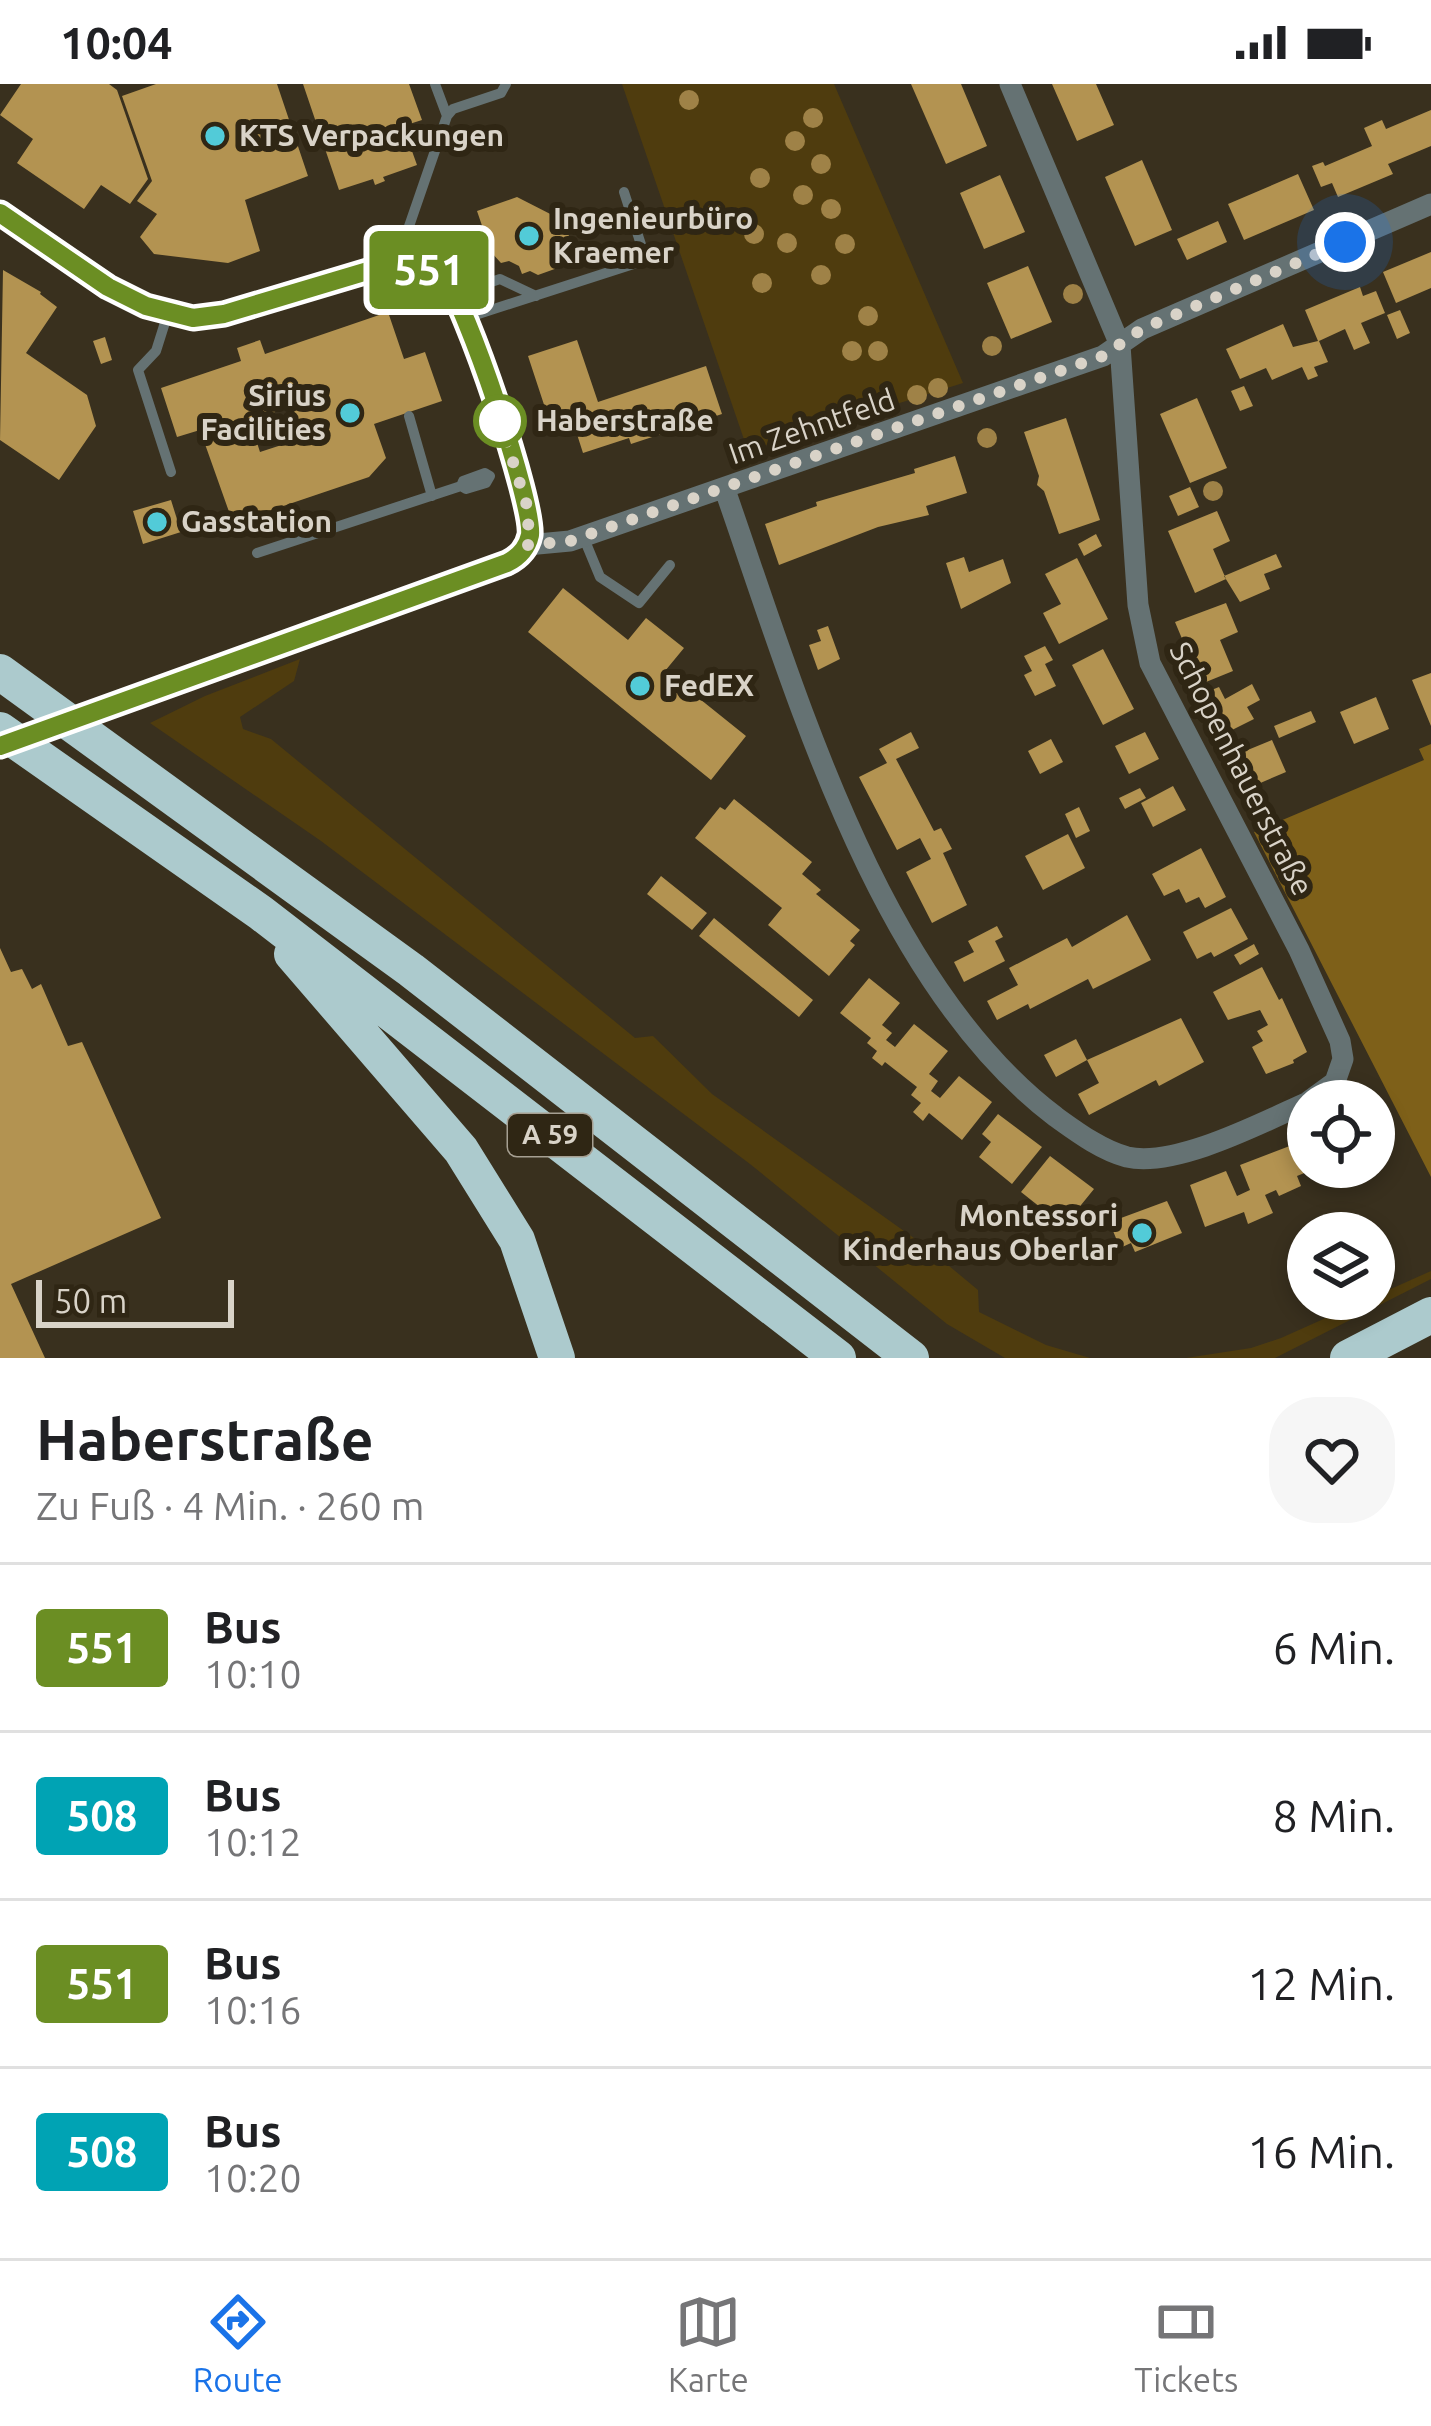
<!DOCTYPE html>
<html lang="de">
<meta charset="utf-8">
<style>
:root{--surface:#fff;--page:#f6f6f6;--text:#202124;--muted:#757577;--line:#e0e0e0;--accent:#1a73e8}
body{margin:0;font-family:Ubuntu,sans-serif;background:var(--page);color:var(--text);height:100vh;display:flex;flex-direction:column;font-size:45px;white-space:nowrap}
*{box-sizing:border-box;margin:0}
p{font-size:39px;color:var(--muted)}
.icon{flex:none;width:66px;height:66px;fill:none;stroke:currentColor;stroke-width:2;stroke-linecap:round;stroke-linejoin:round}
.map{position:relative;height:1274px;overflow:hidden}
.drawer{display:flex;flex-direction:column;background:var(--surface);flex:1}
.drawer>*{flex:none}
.badge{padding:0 24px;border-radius:9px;font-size:42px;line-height:78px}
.buttons{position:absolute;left:1287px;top:996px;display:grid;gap:24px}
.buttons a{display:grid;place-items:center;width:108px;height:108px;border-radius:50%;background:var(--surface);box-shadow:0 6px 18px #0003;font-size:60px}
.scale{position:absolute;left:36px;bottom:30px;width:198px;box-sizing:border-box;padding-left:12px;border:6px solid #d9d3c8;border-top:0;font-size:33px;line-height:42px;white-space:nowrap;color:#d9d3c8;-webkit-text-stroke:9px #2f2614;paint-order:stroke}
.you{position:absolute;width:60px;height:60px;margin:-30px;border:9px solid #fff;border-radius:50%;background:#1a73e8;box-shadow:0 0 0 18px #1a73e833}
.map>.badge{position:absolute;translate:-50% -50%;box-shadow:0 0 0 6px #fff}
.round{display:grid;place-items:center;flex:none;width:126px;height:126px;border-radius:48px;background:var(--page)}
.summary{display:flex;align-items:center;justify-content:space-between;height:204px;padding:0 36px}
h1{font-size:57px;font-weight:700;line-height:90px}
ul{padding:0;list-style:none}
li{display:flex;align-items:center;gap:36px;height:168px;padding:0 36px;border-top:3px solid var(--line)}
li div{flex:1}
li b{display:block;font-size:45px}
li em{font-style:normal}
li .badge{min-width:132px;font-weight:700;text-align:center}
.status{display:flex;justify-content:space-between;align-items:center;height:84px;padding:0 60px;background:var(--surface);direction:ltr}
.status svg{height:33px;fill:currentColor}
.dock{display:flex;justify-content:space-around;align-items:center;height:168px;border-top:3px solid var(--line);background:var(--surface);font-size:33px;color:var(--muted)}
.dock a{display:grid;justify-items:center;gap:6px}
.dock .active{color:var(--accent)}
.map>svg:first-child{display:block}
</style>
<div class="status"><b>10:04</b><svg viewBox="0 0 49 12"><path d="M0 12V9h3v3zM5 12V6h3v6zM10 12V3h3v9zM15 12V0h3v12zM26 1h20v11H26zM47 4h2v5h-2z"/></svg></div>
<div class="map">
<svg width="1431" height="1274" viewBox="0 0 1431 1274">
<rect width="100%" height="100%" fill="#39301e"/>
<path fill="#4f3c0e" d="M622 0H834L963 299 748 367Z
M300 575 294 597 240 633 243 645 271 655 635 954 653 952 712 1010 925 1162 978 1206 979 1228 1046 1261 1090 1274H1005L947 1240 750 1080 321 757 150 639 205 612Z
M1431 1187V1195L1275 1274H1186L1251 1264 1281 1254Z"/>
<path fill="#7e6019" d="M1431 660V1093L1254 748 1424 676 1419 665Z"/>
<path fill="#b39351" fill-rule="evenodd" d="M21 0H109L117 6 148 95 130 120 101 101 84 125 17 79 33 55 0 31Z
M156 0H277L308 92 245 116 260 167 228 179 154 170 140 153 157 130 137 117 152 97 122 12Z
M303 0H409L422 36 403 42 417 81 383 93 385 97 375 101 373 95 339 106Z
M911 0H961L987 62 946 80Z
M1052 0H1096L1114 41 1077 57Z
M1431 26V62L1388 80 1393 90 1338 113 1332 99 1321 103 1312 82 1323 78 1325 82 1372 62 1364 44 1382 36 1386 45Z
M1142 76 1172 146 1135 162 1105 93Z
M1298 90 1314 126 1244 156 1228 120Z
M1000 91 1025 148 984 165 960 109Z
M517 113 564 137 577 177 538 191 530 187 522 190 519 182 509 177 501 179 491 168 477 127Z
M1218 137 1227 158 1187 176 1177 155Z
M1431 168V204L1396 219 1383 188Z
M1028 182 1052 238 1011 255 987 199Z
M3 186 41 208 40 210 57 223 26 269 87 311 96 342 59 396 0 356Z
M1360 203 1363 212 1376 207 1385 229 1361 239 1370 259 1354 266 1345 245 1319 257 1328 278 1314 283 1318 292 1308 296 1302 283 1272 296 1266 284 1240 295 1226 265 1283 240 1293 263 1318 257 1305 226Z
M1400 226 1410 249 1397 255 1387 231Z
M388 228 404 275 425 268 442 317 374 340 386 374 369 393 233 439 200 346 177 353 161 304 241 277 237 264 260 256 265 270ZM292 322 303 354 260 368 250 337Z
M105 253 112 276 101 280 93 257Z
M577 256 598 318 706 282 722 330 631 360 629 354 583 369 574 341 553 348 528 272Z
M1244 302 1253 322 1240 327 1231 307Z
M1197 314 1227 384 1190 399 1160 330Z
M1066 334 1100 436 1059 450 1044 407 1037 401 1039 392 1024 348Z
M955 372 967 409 926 422 929 431 878 443 779 481 765 440 817 422 816 418 915 389 914 385Z
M1190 403 1199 423 1178 432 1169 412Z
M171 416 181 448 143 460 133 427Z
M1217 427 1230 457 1213 465 1226 495 1195 509 1168 447Z
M1096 450 1102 462 1084 472 1078 460Z
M1276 470 1282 483 1264 490 1270 505 1240 518 1224 492Z
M964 473 969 488 1003 475 1011 499 961 525 946 479Z
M1077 474 1108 535 1059 560 1043 529 1061 520 1045 490Z
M563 504 628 556 646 534 684 564 665 587 746 652 711 696 528 548Z
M1226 519 1238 548 1220 556 1233 587 1201 600 1175 538Z
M828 542 840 575 818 586 809 561 821 557 817 546Z
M1045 562 1053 576 1045 580 1056 602 1035 612 1024 591 1032 587 1024 572Z
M1103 565 1134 625 1103 641 1072 581Z
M1431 589V642L1412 596Z
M1252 600 1260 616 1247 623 1254 635 1224 650 1199 611 1219 603 1225 615Z
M1376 613 1389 645 1354 660 1340 628Z
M1311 627 1316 638 1279 654 1274 642Z
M911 648 919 664 896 675 934 747 941 744 952 765 943 769 967 821 932 839 906 788 931 775 920 754 897 766 859 693 887 679 879 665Z
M1145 648 1159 675 1129 690 1115 662Z
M1051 655 1063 678 1040 690 1028 667Z
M1272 656 1286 688 1251 703 1238 670Z
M1173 702 1186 726 1153 743 1141 719Z
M1140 704 1146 714 1125 725 1119 714Z
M734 715 812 778 802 790 821 806 816 810 860 846 850 857 855 861 829 892 768 841 782 824 695 754 720 723 725 726Z
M1079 723 1090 747 1076 754 1065 730Z
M1068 750 1085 784 1043 806 1025 772Z
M1201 764 1226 813 1205 824 1199 813 1186 819 1179 805 1164 812 1152 790Z
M661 792 707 829 692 846 647 810Z
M1231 824 1248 855 1214 873 1211 868 1197 875 1183 848Z
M1127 831 1151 876 1093 905 1088 895 1030 925 1028 920 997 936 987 917 1018 901 1009 884 1067 854 1072 863Z
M714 834 813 916 799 933 699 852Z
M997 842 1003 853 995 857 1005 877 964 898 954 878 974 868 968 857Z
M1254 860 1259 870 1240 881 1234 871Z
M0 864 11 888 22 885 32 905 41 900 68 962 82 958 161 1134 11 1200 45 1274H0Z
M1262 883 1279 916 1282 914 1307 968 1293 976 1294 979 1266 990 1252 963 1263 957 1257 947 1268 941 1260 926 1228 936 1213 908Z
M869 894 900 919 882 941 892 949 886 956 895 963 914 940 948 967 929 990 938 997 931 1007 940 1014 959 992 992 1018 962 1056 929 1029 923 1037 913 1028 921 1019 911 1011 917 1003 885 978 882 982 872 974 877 967 867 959 871 954 840 929Z
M1181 934 1204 978 1159 1002 1156 996 1089 1031 1078 1010 1099 999 1087 976Z
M1076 955 1087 976 1056 993 1044 971Z
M998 1030 1042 1063 1012 1100 979 1073 991 1058 982 1050Z
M1308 1055V1083H1319L1297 1092 1301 1102 1279 1112 1276 1106 1265 1111 1273 1129 1248 1140 1244 1128 1205 1143 1190 1101 1226 1087 1237 1112 1250 1106 1240 1081Z
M1050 1072 1094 1105 1064 1142 1021 1108Z
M1326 1083H1376L1347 1095 1344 1090 1331 1095Z
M1167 1117 1182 1149 1135 1168 1131 1159 1120 1164 1111 1142 1122 1137 1121 1134Z"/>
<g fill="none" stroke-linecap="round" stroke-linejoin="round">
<path stroke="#657273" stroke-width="10" d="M435 0 447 32
M396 180 447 32 453 25 501 9 506 0
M456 210 500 195 536 212
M168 229 156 267 138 286 171 388
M466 234 646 176 624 108
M409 332 432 412
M485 389 490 392 486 399 466 405 461 402 463 397Z
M583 452 600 493 639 519 670 481
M257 469 461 402"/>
<path stroke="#657273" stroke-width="21" d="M1010 0 1120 261 1138 521 1150 579 1299 866 1340 957 1343 975 1335 998 1309 1017
M0 129 108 203 146 222 193 234 223 230 391 180C409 179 431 181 445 195 471 221 507 357 521 400L529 427 527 461
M725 406C796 609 878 899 1056 1033 1077 1048 1101 1066 1127 1073 1176 1084 1263 1038 1308 1018
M155 608 240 573 507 479 527 461 570 457 1103 272 1142 245 1431 120"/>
<path stroke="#accacd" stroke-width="36" d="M0 588 411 886 911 1274
M0 646 261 829 838 1274
M292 870 461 1066 517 1156 557 1274
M1348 1274 1431 1231"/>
<path stroke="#657273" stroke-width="21" d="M0 662 155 608"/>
</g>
<g fill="#9f8247">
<circle cx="689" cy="16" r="10"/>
<circle cx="813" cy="34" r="10"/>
<circle cx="795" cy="57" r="10"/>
<circle cx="821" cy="80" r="10"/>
<circle cx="760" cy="94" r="10"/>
<circle cx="803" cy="111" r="10"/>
<circle cx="831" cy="125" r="10"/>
<circle cx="754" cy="150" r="10"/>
<circle cx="787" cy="159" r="10"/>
<circle cx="845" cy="160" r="10"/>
<circle cx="821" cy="191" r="10"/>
<circle cx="762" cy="199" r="10"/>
<circle cx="1073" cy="210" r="10"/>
<circle cx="868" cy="232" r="10"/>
<circle cx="992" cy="262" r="10"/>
<circle cx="852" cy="267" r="10"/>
<circle cx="878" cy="267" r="10"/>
<circle cx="938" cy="304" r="10"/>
<circle cx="917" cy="311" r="10"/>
<circle cx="882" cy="321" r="10"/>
<circle cx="851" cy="330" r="10"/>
<circle cx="802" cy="350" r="10"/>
<circle cx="987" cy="354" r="10"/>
<circle cx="1213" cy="407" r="10"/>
</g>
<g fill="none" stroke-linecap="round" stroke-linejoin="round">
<defs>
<path id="line" d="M0 129 108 203 146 222 193 234 224 230 391 180C409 180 430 181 444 194 465 215 534 421 530 451 527 465 519 473 507 479L0 662"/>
</defs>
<use href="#line" stroke="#fff" stroke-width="27"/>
<use href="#line" stroke="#6b8e23" stroke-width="18"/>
<path stroke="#d9d3c8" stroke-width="12" stroke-dasharray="0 21.6" d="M500 337 529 428 527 461 570 457 1103 272 1142 245 1345 158"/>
</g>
<g fill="#52cbd8" stroke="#2f2614" stroke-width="4.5">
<circle cx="215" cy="52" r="12"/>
<circle cx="529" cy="152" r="12"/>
<circle cx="350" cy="329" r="12"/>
<circle cx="157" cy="438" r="12"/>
<circle cx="640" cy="602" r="12"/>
<circle cx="1142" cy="1149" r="12"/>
</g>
<circle fill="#fff" stroke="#6b8e23" stroke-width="6" cx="500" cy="337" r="24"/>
<g text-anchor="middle" stroke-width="12" stroke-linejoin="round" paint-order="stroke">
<rect fill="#2f2614" stroke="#a69f92" stroke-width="3" x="508" y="1030" width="84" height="42" rx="9"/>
<g font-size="27" font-weight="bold" fill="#d9d3c8">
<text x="550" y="1060">A 59</text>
</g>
<g font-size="30" font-weight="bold" fill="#d9d3c8" stroke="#2f2614" text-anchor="start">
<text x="239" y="62">KTS Verpackungen</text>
<text x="553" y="145">Ingenieurbüro<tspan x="553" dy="34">Kraemer</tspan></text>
<text x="326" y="322" text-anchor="end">Sirius<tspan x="326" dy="34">Facilities</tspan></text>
<text x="181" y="448">Gasstation</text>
<text x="664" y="612">FedEX</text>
<text x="1118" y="1142" text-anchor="end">Montessori<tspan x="1118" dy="34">Kinderhaus Oberlar</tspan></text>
</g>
<g font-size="30" font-weight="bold" fill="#d9d3c8" stroke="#2f2614" text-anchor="start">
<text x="536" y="347">Haberstraße</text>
</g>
<g font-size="30" fill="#d9d3c8" stroke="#2f2614">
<text transform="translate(812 343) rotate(-19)" y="10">Im Zehntfeld</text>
<text transform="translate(1241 685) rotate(63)" y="10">Schopenhauerstraße</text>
</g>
</g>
</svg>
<div class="buttons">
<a><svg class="icon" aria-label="locate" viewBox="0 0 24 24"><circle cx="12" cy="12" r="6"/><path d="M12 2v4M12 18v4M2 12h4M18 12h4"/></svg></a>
<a><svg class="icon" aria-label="layers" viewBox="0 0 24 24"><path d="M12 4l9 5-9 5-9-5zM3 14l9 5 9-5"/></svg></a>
</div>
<div class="scale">50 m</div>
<div class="you" style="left:1345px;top:158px"></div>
<b class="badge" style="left:429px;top:186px;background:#6b8e23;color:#fff">551</b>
</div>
<section class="drawer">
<div class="summary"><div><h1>Haberstraße</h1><p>Zu Fuß · 4 Min. · 260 m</p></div><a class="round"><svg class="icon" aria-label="heart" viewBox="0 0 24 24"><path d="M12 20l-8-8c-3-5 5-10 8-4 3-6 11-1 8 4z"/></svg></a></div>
<ul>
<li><span class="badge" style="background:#6b8e23;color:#fff">551</span><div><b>Bus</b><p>10:10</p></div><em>6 Min.</em></li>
<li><span class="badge" style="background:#00a3b4;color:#fff">508</span><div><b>Bus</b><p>10:12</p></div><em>8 Min.</em></li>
<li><span class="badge" style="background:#6b8e23;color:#fff">551</span><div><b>Bus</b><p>10:16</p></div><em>12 Min.</em></li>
<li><span class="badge" style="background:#00a3b4;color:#fff">508</span><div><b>Bus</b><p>10:20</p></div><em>16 Min.</em></li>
</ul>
</section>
<nav class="dock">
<a class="active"><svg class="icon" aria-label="directions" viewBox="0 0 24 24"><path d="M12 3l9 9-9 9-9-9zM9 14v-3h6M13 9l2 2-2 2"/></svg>Route</a>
<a><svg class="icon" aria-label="map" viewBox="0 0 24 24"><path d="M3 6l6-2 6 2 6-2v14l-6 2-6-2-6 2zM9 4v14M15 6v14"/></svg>Karte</a>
<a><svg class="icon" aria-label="tickets" viewBox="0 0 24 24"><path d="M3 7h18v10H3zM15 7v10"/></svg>Tickets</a>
</nav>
